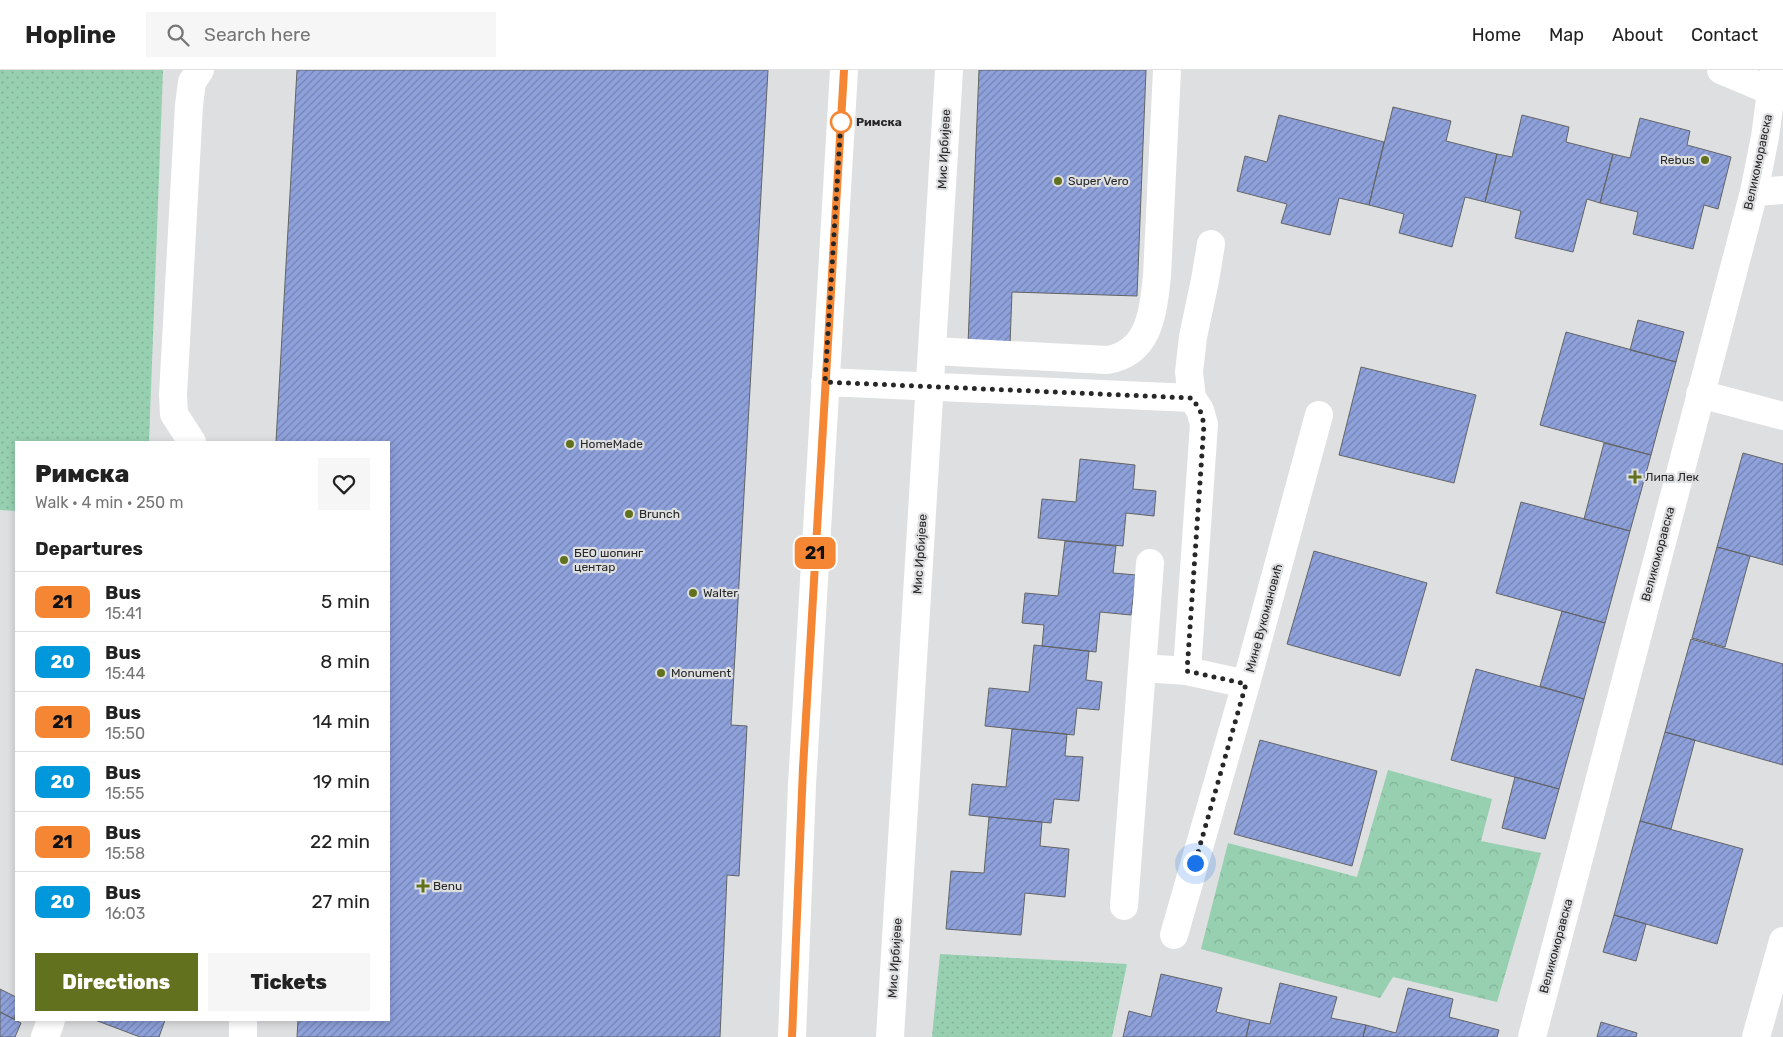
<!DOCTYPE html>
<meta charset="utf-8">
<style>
:root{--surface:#fff;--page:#f6f6f6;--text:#222;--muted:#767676;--line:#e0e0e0;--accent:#62711d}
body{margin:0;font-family:Rubik,sans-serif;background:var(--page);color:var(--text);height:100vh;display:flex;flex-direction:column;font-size:19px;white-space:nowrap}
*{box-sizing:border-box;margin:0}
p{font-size:16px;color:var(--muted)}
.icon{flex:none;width:28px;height:28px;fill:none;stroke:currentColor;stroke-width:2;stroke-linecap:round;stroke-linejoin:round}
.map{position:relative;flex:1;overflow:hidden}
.details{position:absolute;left:15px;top:371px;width:375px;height:580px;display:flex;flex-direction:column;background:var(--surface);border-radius:0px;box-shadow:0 2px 8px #0003}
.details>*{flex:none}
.badge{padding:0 10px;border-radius:8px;font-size:18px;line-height:32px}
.you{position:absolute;width:25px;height:25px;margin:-12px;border:4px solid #fff;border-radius:50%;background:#1a73e8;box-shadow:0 0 0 8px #1a73e833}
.map>.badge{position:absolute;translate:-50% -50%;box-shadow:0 0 0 2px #fff}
h2{padding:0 20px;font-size:19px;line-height:45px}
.round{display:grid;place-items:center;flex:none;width:52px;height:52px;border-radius:0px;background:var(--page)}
.overview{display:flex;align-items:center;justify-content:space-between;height:85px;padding:0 20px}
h1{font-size:24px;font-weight:800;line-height:38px}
.button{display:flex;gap:10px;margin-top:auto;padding:10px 20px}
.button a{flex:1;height:58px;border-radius:0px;background:var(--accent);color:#fff;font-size:20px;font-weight:800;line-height:58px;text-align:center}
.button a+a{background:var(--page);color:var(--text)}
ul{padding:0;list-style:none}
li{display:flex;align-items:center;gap:15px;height:60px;padding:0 20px;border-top:1px solid var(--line)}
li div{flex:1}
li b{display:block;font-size:19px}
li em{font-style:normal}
li .badge{min-width:55px;font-weight:700;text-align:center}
header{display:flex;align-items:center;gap:30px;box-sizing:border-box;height:70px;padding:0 25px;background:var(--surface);border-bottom:1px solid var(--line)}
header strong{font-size:24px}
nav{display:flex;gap:28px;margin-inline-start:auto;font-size:18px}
.search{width:350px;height:45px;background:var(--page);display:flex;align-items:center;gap:12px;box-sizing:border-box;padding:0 18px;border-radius:0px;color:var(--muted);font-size:19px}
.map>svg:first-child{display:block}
</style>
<header>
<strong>Hopline</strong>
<div class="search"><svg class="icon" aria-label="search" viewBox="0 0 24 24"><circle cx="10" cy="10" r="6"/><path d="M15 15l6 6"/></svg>Search here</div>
<nav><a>Home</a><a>Map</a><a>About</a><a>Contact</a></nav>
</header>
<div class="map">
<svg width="1783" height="967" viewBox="0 0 1783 967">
<defs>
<pattern id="grass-dots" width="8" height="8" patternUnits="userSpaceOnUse" patternTransform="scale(1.25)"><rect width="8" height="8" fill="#97d0b0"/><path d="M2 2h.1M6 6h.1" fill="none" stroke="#82b397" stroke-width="1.8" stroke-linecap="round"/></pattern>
<pattern id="park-crowns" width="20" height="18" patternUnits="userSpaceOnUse" patternTransform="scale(1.25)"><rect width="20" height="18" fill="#97d0b0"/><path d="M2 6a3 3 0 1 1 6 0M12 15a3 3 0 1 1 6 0" fill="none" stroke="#82b397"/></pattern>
<pattern id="building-hatch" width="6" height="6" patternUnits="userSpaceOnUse" patternTransform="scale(1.25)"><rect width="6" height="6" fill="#8ea1db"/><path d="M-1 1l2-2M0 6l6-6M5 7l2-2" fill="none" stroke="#7483b2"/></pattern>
</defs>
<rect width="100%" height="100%" fill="#dedfe1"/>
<path fill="url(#grass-dots)" d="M0 0H163L149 372H16V441L0 440Z
M940 884 1127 894 1112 967H932Z"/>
<path fill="url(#park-crowns)" d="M1388 700 1492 729 1481 771 1541 783 1497 932 1393 907 1380 928 1201 879 1228 773 1357 807Z"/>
<path fill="url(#building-hatch)" stroke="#636466" d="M297 0H768L731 655 747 656 739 806 727 805 720 967H297L298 950H389V372H276Z
M979 0H1146L1137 226 1012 222 1010 275 968 274Z
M1393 37 1451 51 1446 71 1497 84 1485 132 1465 127 1452 177 1399 163 1404 144 1369 135Z
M1279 45 1384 72 1369 135 1339 128 1330 165 1281 153 1287 134 1237 121 1245 86 1267 92Z
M1522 45 1569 57 1566 72 1613 84 1600 133 1587 129 1573 182 1515 168 1521 141 1485 132 1497 84 1512 87Z
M1640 48 1690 61 1687 75 1731 87 1718 139 1704 135 1693 179 1633 164 1638 142 1600 133 1613 84 1630 88Z
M1638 250 1684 262 1676 292 1630 280Z
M1566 262 1676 292 1651 385 1540 355Z
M1361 297 1476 325 1454 413 1339 385Z
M1604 373 1651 385 1630 461 1584 449Z
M1743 383 1783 394V495L1717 477Z
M1080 389 1135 395 1133 419 1156 421 1154 446 1126 443 1123 476 1038 468 1042 429 1076 432Z
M1521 432 1630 461 1605 553 1496 523Z
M1065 471 1116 476 1113 503 1136 505 1131 545 1100 542 1096 582 1042 576 1044 555 1022 553 1025 523 1058 526Z
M1717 477 1750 486 1725 577 1692 568Z
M1314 481 1427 513 1400 606 1287 574Z
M1562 541 1605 553 1584 629 1540 616Z
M1691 569 1783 594V695L1665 662Z
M1034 575 1089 581 1086 610 1102 612 1099 640 1077 638 1074 665 985 656 989 618 1029 622Z
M1476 599 1584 629 1559 719 1451 690Z
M1012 659 1067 664 1065 686 1083 687 1079 731 1054 729 1051 753 969 745 972 714 1006 717Z
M1665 662 1695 670 1671 759 1640 751Z
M1260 670 1377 701 1352 796 1234 764Z
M1515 707 1559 719 1545 769 1502 758Z
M989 747 1042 752 1040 776 1069 779 1065 827 1025 823 1021 865 946 859 951 801 984 803Z
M1640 751 1743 779 1717 874 1614 845Z
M1614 845 1646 854 1636 891 1603 882Z
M1161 904 1222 918 1216 942 1250 950 1246 967H1123L1129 941 1151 947Z
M1280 913 1337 927 1331 948 1366 955 1363 967H1246L1250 950 1270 954Z
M1408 918 1453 929 1449 947 1499 960 1497 967H1363L1366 955 1396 963Z
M0 919 16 927V944L14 949 0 942Z
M0 942 21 953 15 967H0Z
M95 950H165L159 967H140Z
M1601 952 1637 963 1636 967H1597Z"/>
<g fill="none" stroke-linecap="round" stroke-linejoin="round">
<path stroke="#fff" stroke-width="28" d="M1754 122 1783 120
M933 281 1107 290C1150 283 1153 242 1157 206L1167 0
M825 312 1192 328 1200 340 1204 354 1187 601
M1700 324 1783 346
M1192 328 1189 302 1193 267 1205 210 1211 174
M192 372 174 344 173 325 189 35 192 12 200 0
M1142 598 1187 601 1246 614
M1124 836 1150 493
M1174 865 1246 614 1319 345
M45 967 51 950
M243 967V950
M792 967 802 715 844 0
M890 967 949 0
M1532 967 1754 122 1765 67 1774 0
M1756 967 1783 871"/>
<path stroke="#fff" stroke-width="28" d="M1721 0 1783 26"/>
</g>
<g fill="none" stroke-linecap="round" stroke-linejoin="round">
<defs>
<path id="line" d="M792 967 803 698 844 0"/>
</defs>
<use href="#line" stroke="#fff" stroke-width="11"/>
<use href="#line" stroke="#f58634" stroke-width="8"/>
<path stroke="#272728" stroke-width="5" stroke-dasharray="0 9" d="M841 52V50L825 312 1192 328 1200 340 1204 354 1187 601 1246 614 1195 793"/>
</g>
<circle fill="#fff" stroke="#f58634" stroke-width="2.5" cx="841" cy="52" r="10"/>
<g fill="#62711d" stroke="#dedfe1" stroke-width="2">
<circle cx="1705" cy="90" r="5"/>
<circle cx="1058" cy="111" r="5"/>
<circle cx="570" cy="374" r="5"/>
<path d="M1632.5 399.5h5v5h5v5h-5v5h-5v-5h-5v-5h5z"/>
<circle cx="629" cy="444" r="5"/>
<circle cx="564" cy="490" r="5"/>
<circle cx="693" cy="523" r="5"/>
<circle cx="661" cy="603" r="5"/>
<path d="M420.5 808.5h5v5h5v5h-5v5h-5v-5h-5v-5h5z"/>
</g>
<g text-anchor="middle" stroke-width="4.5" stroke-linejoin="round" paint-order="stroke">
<g font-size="12" font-weight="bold" fill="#272728" stroke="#dedfe1" text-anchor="start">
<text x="856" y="56">Римска</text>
</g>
<g font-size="12" fill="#272728" stroke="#dedfe1">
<text transform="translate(944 79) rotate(-87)" y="4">Мис Ирбијеве</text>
<text transform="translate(1758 92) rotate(-78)" y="4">Великоморавска</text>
<text transform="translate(920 484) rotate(-86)" y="4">Мис Ирбијеве</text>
<text transform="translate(1658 484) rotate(-75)" y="4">Великоморавска</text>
<text transform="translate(1264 548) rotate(-75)" y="4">Мине Вукомановић</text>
<text transform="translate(1556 876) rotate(-75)" y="4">Великоморавска</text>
<text transform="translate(895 888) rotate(-86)" y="4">Мис Ирбијеве</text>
</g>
<g font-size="12" fill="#272728" stroke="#dedfe1" text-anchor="start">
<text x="1695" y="94" text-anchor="end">Rebus</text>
<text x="1068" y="115">Super Vero</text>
<text x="580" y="378">HomeMade</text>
<text x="1645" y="411">Липа Лек</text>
<text x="639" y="448">Brunch</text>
<text x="574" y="487">БЕО шопинг<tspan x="574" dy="14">центар</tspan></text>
<text x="703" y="527">Walter</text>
<text x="671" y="607">Monument</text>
<text x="433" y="820">Benu</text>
</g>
</g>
</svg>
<div class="you" style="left:1195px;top:793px"></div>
<b class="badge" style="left:815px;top:483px;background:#f58634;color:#111">21</b>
<section class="details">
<div class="overview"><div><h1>Римска</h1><p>Walk · 4 min · 250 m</p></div><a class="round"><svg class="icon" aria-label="heart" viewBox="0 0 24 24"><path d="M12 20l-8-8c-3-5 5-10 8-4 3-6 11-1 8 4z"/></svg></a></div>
<h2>Departures</h2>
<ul>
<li><span class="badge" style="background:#f58634;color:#111">21</span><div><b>Bus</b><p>15:41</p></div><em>5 min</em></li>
<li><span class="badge" style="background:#0098da;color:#fff">20</span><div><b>Bus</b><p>15:44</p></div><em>8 min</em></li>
<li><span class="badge" style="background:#f58634;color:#111">21</span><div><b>Bus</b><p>15:50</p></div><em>14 min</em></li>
<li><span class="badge" style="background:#0098da;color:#fff">20</span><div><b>Bus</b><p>15:55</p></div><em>19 min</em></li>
<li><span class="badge" style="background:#f58634;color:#111">21</span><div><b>Bus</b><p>15:58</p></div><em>22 min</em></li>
<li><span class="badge" style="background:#0098da;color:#fff">20</span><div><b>Bus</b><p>16:03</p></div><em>27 min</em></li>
</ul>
<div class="button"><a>Directions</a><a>Tickets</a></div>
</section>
</div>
